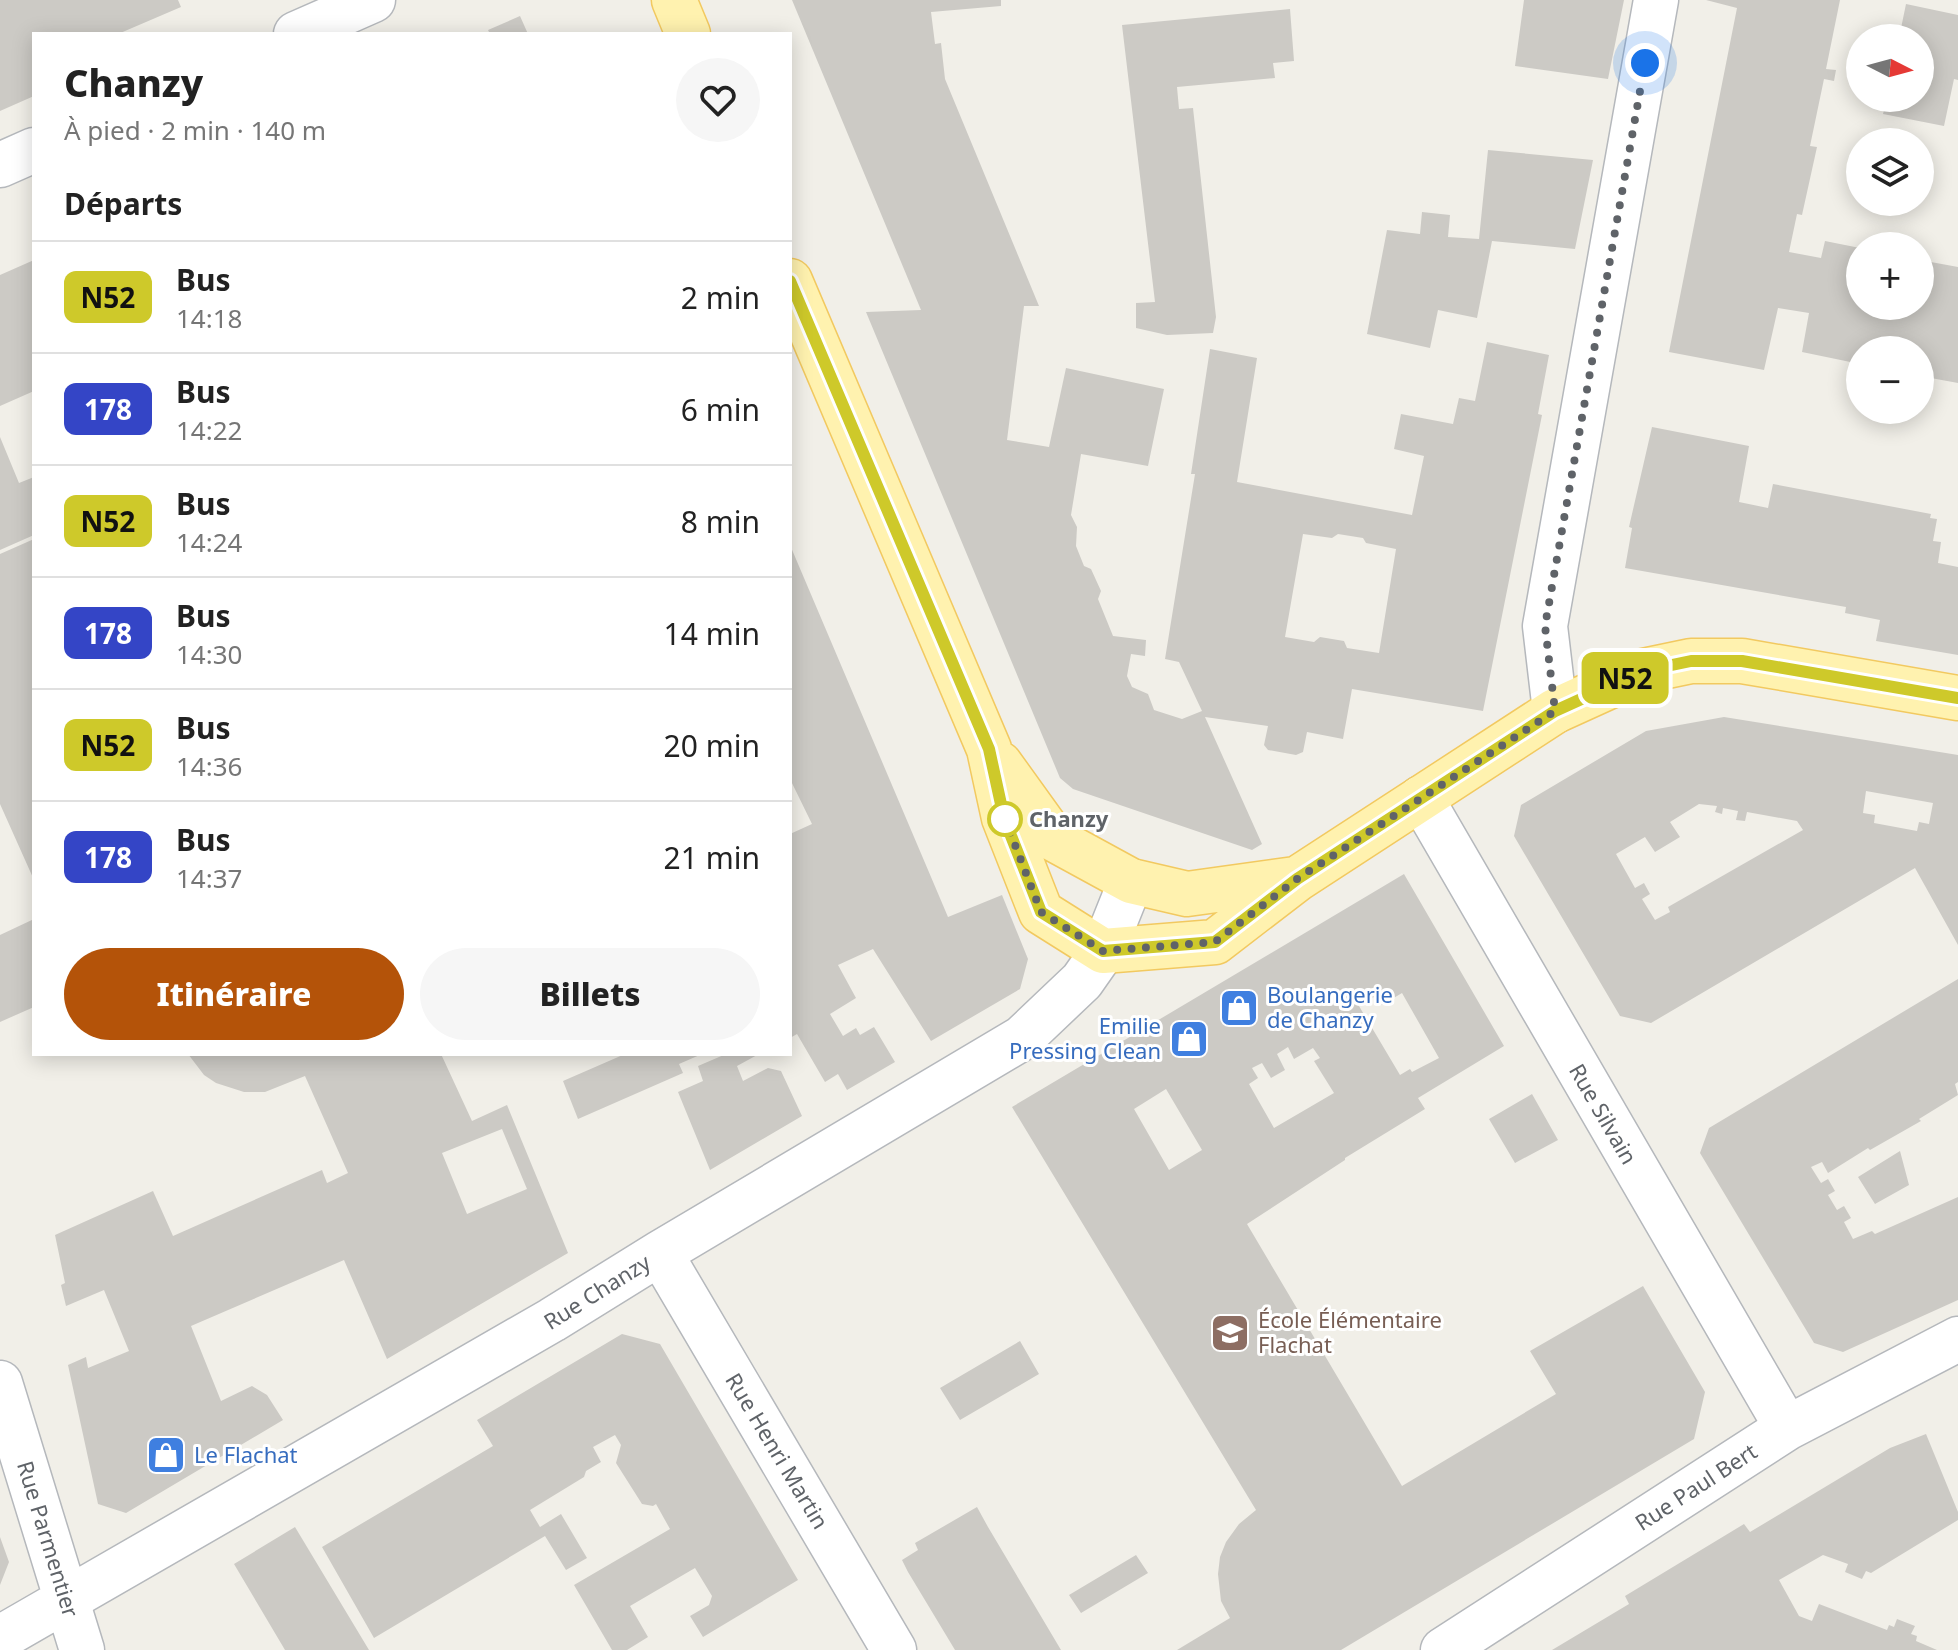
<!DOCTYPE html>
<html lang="fr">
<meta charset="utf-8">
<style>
:root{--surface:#fff;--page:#f6f6f6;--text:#222;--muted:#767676;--line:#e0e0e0;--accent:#b45309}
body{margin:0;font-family:"Noto Sans",sans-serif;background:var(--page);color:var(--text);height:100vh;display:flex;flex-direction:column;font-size:30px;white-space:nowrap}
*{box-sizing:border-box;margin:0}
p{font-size:26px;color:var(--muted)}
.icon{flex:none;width:44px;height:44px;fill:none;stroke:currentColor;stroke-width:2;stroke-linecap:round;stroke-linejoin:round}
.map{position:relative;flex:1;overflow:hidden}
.panel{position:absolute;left:32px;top:32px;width:760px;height:1024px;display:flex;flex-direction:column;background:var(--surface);border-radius:0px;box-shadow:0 4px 20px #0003}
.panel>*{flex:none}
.badge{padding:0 16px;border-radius:12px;font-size:28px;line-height:52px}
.needle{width:52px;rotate:96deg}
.controls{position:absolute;left:1846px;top:24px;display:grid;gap:16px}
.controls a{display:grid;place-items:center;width:88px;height:88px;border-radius:50%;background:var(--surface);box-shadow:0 4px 20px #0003;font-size:40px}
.you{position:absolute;width:40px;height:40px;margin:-20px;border:6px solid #fff;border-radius:50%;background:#1a73e8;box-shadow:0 0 0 12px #1a73e833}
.map>.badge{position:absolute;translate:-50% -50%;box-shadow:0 0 0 4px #fff}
h2{padding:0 32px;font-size:30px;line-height:72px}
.round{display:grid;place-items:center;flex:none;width:84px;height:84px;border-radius:42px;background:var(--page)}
.overview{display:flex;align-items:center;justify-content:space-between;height:136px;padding:0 32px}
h1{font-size:38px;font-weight:800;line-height:60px}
.primary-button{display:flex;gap:16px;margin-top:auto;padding:16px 32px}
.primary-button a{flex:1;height:92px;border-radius:48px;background:var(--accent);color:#fff;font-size:32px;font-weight:800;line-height:92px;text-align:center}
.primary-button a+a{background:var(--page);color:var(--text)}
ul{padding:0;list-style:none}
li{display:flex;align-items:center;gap:24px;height:112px;padding:0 32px;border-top:2px solid var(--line)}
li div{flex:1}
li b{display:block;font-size:30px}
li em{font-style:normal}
li .badge{min-width:88px;font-weight:700;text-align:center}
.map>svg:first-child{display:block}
</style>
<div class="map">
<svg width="1958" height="1650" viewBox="0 0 1958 1650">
<rect width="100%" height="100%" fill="#f1efe8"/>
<path fill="#cccac5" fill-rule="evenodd" d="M0 0H178L181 7 118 34H34V96L0 111Z
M792 0H1001V6L931 12 935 44 941 43 945 79 1039 306H1024L1007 440 1049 447 1066 368 1164 389 1148 466 1081 454 1071 515 1077 527 1076 546 1084 566 1091 569 1101 591 1098 599 1113 636 1146 640 1145 656 1131 654 1127 676 1132 687 1148 694 1154 710 1182 719 1202 711 1179 662 1165 659 1195 474H1191L1210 349 1257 358 1237 482 1412 515 1424 456 1394 449 1401 414 1453 424 1459 398 1475 401 1487 342 1549 355 1538 414 1542 415 1483 711 1352 689 1343 739 1307 732 1303 752 1296 755 1268 750 1264 745 1268 726 1205 717 1262 844 1252 850 1073 789 1060 778 866 312 921 310ZM1303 534 1332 538 1338 534 1363 538 1366 543 1396 549 1379 653 1347 648 1344 641 1320 637 1314 642 1285 637Z
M1524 0H1624L1608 79 1515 66Z
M1706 0H1840L1826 69 1836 70 1834 81 1824 79 1810 146 1817 147 1802 215 1797 214 1789 252 1821 258 1825 241 1860 248V306H1920V260L1958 267V383L1920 376V350H1860V364L1802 352 1809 313 1778 308 1764 370 1669 352 1737 8Z
M1906 4 1958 15V80L1954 79 1944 126 1883 114 1887 98H1920V38H1899Z
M1290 9 1294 61 1273 63 1275 78 1177 87 1179 109 1193 108 1216 317 1213 333 1167 335 1136 328V303L1155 302 1122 25Z
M520 16 528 34H490L488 30Z
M1488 150 1593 160 1575 249 1492 241 1477 318 1438 310 1430 348 1367 334 1387 230 1420 234 1422 212 1450 215 1448 237 1479 239Z
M34 260V391L0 406V275Z
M1652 427 1749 446 1739 502 1768 508 1773 484 1931 514 1930 518 1937 519 1933 541 1941 542 1938 563 1958 567V655L1876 641 1880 620 1845 613 1846 607 1625 568 1632 528 1629 527Z
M0 437 19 483 34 477V535L0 550Z
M34 539V880L0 804V554Z
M790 545 948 917 1002 895 1028 959 1020 989 931 1041 873 949 838 965 856 998 830 1014 843 1036 856 1028 860 1035 874 1027 895 1062 847 1090 838 1074 825 1082 797 1034 790 1038V834L812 824 790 779Z
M1724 717 1958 755V945L1915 868 1651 1023 1620 1016 1514 836 1521 805 1646 731ZM1866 791 1933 803 1929 824 1919 822 1917 831 1874 823 1875 815 1863 813ZM1699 804 1717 806 1715 812 1722 814 1723 808 1738 811 1736 820 1745 821 1747 812 1797 821 1803 830 1668 907 1670 912 1655 920 1642 899 1650 894 1644 883 1635 888 1616 854 1645 837 1655 852 1680 837 1670 822Z
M1404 874 1504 1046 1418 1098 1425 1109 1345 1158V1160L1247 1224 1402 1486 1556 1394 1530 1351 1643 1286 1705 1392 1694 1439 1341 1650H1177L1230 1618 1221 1601 1218 1574 1220 1557 1226 1542 1239 1524 1256 1510 1012 1107ZM1402 993 1439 1058 1412 1072 1410 1069 1400 1075 1359 1006 1376 996 1382 1005ZM1288 1047 1294 1059 1313 1048 1320 1058 1314 1061 1334 1093 1274 1128 1249 1084 1258 1078 1252 1068 1262 1063 1271 1078 1285 1070 1277 1054ZM1166 1089 1202 1150 1169 1170 1134 1109Z
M34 919V1007L0 1022V935Z
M1958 979V1082L1955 1084 1958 1095 1919 1119 1921 1121 1870 1150 1868 1148 1828 1173 1822 1162 1811 1167 1821 1183 1828 1179 1835 1191 1828 1195 1837 1210 1844 1206 1851 1218 1844 1222 1853 1239 1872 1231 1875 1234 1958 1197V1300L1843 1352 1814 1343 1700 1153 1709 1128Z
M188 1054H441L472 1121 507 1105 568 1253 387 1359 344 1260 191 1326 221 1401 252 1386 267 1395 283 1420 126 1513 98 1504 68 1365 86 1357 88 1368 129 1351 104 1290 66 1306 61 1285 65 1283 55 1235 153 1191 173 1236 322 1170 327 1183 348 1173 305 1076 265 1092H244L216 1083 204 1075ZM502 1129 527 1189 467 1214 442 1153Z
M625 1054H702L679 1064 683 1073 578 1119 563 1081Z
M726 1054H759L737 1066 743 1081 768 1068 781 1071 802 1116 710 1170 678 1092 703 1081 698 1066Z
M1532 1094 1558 1140 1515 1163 1489 1119Z
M1900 1151 1909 1185 1875 1204 1858 1177Z
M622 1334 660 1344 798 1580 703 1637 690 1616 709 1605 712 1596 695 1568 630 1606 648 1637 627 1650H612L574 1585 670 1529 656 1504 653 1506 642 1504 616 1463 621 1445 615 1435 593 1447 601 1462 586 1471 584 1477 530 1510 540 1527 561 1514 587 1558 566 1570 545 1536 374 1638 322 1547 493 1446 477 1420Z
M1020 1341 1039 1374 960 1420 940 1388Z
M1926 1434 1958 1512V1520L1871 1573 1866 1571 1862 1579 1845 1572 1848 1564 1823 1555 1779 1580 1799 1616 1812 1621 1819 1604 1887 1630 1889 1625 1894 1627 1897 1619 1915 1626 1911 1634 1917 1636 1916 1641 1937 1650H1552L1629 1604 1625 1596 1744 1524 1750 1532 1890 1448Z
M977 1507 988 1527 1061 1650H955L908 1572 902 1560 918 1550 915 1543Z
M295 1527 369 1650H285L234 1564Z
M0 1537 9 1562 0 1585Z
M1136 1555 1148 1573 1081 1613 1069 1595Z"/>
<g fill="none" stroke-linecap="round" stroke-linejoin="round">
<defs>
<path id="minor" d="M296 34 373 0
M0 165 34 150
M1555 711 1545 626 1656 0
M1421 798 1787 1428
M660 1253 894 1650
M0 1383 82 1650
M0 1638 552 1320 660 1253 1022 1038 1082 981 1103 951 1131 881
M1443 1650 1787 1428 1958 1339"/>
<path id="major" d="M674 0 688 34
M790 281 989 749 1004 818 1041 912 1103 951 1215 942 1297 879 1555 711 1643 671 1691 661H1742L1958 698
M1000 764 1054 839 1131 881 1187 894 1295 879"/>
</defs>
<use href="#minor" stroke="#b5b8bc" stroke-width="47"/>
<use href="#major" stroke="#f2c960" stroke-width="47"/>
<use href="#minor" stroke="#fff" stroke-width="44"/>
<use href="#major" stroke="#fff2af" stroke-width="44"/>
</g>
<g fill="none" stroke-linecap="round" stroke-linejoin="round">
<defs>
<path id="line" d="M790 281 989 749 1004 818 1041 912 1103 951 1215 942 1297 879 1555 711 1643 671 1691 661H1742L1958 698"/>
</defs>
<use href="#line" stroke="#fff" stroke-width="18"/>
<use href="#line" stroke="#cec92a" stroke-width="12"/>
<path stroke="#5f6368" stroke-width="8" stroke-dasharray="0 14.4" d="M1005 819 1041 912 1103 951 1215 942 1297 879 1555 711 1545 626 1645 63"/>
</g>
<defs>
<symbol id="shop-square" viewBox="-11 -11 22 22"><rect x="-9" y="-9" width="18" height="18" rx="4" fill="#3f7fe0" stroke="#fff"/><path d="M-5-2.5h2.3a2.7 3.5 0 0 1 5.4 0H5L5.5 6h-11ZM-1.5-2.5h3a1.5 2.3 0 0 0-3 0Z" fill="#fff"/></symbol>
<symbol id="school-square" viewBox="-11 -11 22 22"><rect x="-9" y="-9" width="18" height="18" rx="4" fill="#8d6e63" stroke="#fff"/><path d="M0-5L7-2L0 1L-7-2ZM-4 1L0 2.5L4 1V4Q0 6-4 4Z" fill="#fff"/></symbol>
</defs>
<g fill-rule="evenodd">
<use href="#shop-square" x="1217" y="986" width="44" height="44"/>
<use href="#shop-square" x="1167" y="1017" width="44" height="44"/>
<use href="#school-square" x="1208" y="1311" width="44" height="44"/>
<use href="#shop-square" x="144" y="1433" width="44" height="44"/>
</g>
<circle fill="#fff" stroke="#cec92a" stroke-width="4" cx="1005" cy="819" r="16"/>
<g text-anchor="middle" stroke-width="6" stroke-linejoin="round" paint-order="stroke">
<g font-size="22" font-weight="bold" fill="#5f6368" stroke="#fff" text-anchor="start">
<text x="1029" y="827">Chanzy</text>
</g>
<g font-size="22" fill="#366cbe" stroke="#fff" text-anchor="start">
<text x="1267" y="1003">Boulangerie<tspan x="1267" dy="25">de Chanzy</tspan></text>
<text x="1161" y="1034" text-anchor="end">Emilie<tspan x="1161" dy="25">Pressing Clean</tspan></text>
<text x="194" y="1463">Le Flachat</text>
</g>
<g font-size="22" fill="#5f6368" stroke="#fff">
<text transform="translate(1603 1114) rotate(60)" y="8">Rue Silvain</text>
<text transform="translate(597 1292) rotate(-32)" y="8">Rue Chanzy</text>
<text transform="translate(777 1451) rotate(59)" y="8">Rue Henri Martin</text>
<text transform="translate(1696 1487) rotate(-33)" y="8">Rue Paul Bert</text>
<text transform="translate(48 1539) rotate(73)" y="8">Rue Parmentier</text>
</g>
<g font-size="22" fill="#785e54" stroke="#fff" text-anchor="start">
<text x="1258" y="1328">École Élémentaire<tspan x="1258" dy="25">Flachat</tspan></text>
</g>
</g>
</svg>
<div class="controls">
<a><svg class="needle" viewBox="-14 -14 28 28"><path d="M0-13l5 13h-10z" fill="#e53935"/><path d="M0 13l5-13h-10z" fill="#767676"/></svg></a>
<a><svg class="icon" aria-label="layers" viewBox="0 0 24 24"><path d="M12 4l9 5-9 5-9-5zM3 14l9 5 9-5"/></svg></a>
<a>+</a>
<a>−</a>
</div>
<div class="you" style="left:1645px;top:63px"></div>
<b class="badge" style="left:1625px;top:678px;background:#cec92a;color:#111">N52</b>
<section class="panel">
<div class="overview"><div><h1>Chanzy</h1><p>À pied · 2 min · 140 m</p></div><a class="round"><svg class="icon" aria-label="heart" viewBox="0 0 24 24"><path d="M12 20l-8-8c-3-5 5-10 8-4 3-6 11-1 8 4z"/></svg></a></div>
<h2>Départs</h2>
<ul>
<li><span class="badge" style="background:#cec92a;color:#111">N52</span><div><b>Bus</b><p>14:18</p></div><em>2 min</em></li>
<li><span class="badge" style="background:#3445c6;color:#fff">178</span><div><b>Bus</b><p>14:22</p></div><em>6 min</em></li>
<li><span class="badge" style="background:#cec92a;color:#111">N52</span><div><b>Bus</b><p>14:24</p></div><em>8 min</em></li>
<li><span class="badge" style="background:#3445c6;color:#fff">178</span><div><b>Bus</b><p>14:30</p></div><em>14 min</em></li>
<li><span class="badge" style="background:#cec92a;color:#111">N52</span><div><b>Bus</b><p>14:36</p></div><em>20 min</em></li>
<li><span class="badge" style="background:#3445c6;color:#fff">178</span><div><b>Bus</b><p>14:37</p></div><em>21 min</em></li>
</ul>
<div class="primary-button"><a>Itinéraire</a><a>Billets</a></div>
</section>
</div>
